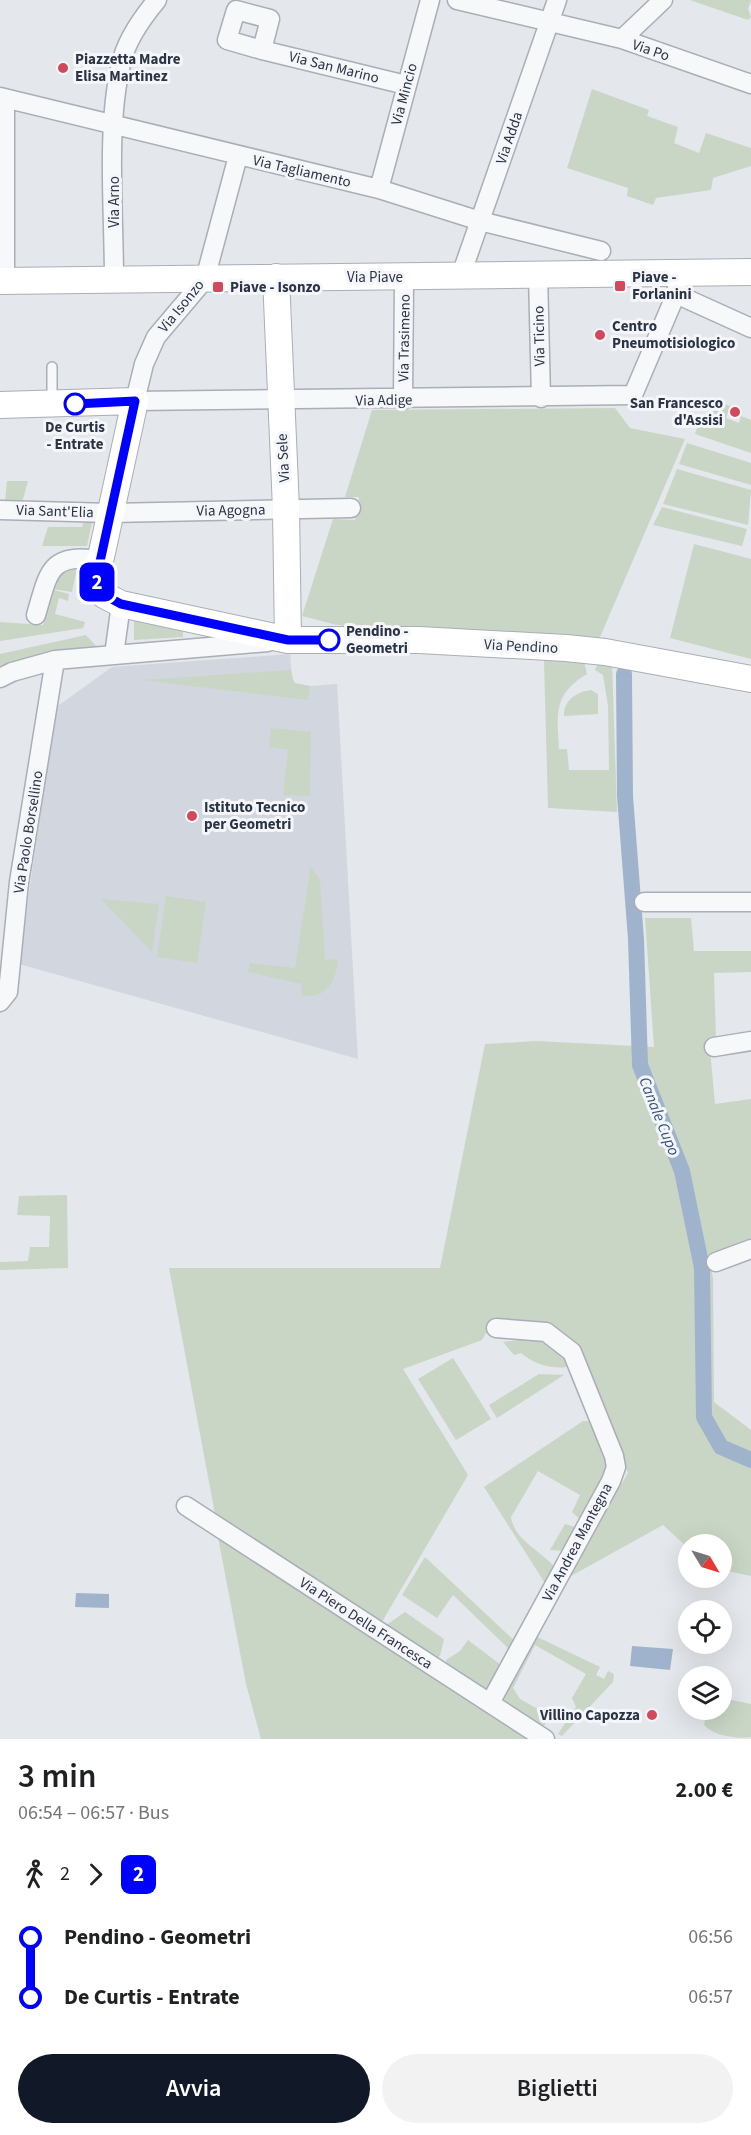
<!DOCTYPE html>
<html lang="it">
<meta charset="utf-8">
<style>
:root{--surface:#fff;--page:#f2f2f2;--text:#202124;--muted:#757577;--accent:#111827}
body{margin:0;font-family:"Source Sans 3",sans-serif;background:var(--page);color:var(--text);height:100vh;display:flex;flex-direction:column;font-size:22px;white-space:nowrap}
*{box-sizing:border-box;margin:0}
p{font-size:20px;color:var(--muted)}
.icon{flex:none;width:33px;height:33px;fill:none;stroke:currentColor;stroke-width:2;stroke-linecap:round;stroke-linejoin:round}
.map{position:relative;height:1739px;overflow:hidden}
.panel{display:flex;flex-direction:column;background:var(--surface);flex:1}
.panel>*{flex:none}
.badge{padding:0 12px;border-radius:9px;font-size:21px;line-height:39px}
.needle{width:39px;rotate:128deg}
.tools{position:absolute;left:678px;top:1534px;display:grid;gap:12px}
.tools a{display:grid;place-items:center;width:54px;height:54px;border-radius:50%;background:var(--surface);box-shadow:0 6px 24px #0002;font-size:30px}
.map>.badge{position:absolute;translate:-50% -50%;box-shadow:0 0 0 3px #fff}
.legs{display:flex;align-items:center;gap:9px;height:66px;padding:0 18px;font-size:20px}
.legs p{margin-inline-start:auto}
.head{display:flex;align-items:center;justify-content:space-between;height:102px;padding:0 18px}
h1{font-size:33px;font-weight:600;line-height:45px}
.cta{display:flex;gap:12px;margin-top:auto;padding:12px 18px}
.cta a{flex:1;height:69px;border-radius:36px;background:var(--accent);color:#fff;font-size:24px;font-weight:600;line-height:69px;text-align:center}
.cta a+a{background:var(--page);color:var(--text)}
ul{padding:0 18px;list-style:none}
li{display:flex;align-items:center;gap:21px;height:60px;font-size:22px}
li i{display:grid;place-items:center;width:9px;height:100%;margin:0 8px;background:currentColor}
li i::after{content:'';width:15px;height:15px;margin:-8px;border:4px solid;border-radius:50%;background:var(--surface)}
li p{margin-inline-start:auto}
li:first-child i{background:linear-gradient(#0000 50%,currentColor 0)}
li:last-child i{background:linear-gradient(currentColor 50%,#0000 0)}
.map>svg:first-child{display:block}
</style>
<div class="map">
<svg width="751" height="1739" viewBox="0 0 751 1739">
<rect width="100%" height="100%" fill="#e4e7ec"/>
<path fill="#d2d6de" d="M290 654 292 678 295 683 310 686 337 684 358 1059 19 964 55 708 112 667Z"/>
<path fill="#c9d6c5" d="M690 0H751L748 9 751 17 748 20Z
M592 89 649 110 647 116 678 127 674 143 699 153 706 133 751 148V166L713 178 711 190 656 198 653 205 627 196 628 188 567 168Z
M717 401 730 406 726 418 739 423 741 416 751 420V453L695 434 699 422 709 425Z
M615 408 630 428 685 439 597 644 558 638 337 625 302 616 333 519 355 520 359 497H345L372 410Z
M687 443 751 463V485L679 464Z
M677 469 751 490 748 525 663 504Z
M7 481H28L22 503 5 502Z
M662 507 747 529 742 546 653 525Z
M86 517 93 518 87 546H42L48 527H82Z
M694 544 751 559V659L670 638Z
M78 564 72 592 52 589 60 572 69 571Z
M54 590 69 594 68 601 59 598 55 614 85 622 83 628 0 641V622L43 625Z
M134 616 183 630V637L134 640Z
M86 635 97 647C61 649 33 657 0 671V654Z
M544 661H584L587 674C553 694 557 714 559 749H567L569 770H609L608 706 603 675 595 670 599 661 612 662 617 812 548 808Z
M291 670 294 683 310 686 308 700 142 680Z
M591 690 598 694V714L564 716C564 700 576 692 591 690Z
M271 728 311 732 310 796 283 795 288 750 269 747Z
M311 866 320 880 325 960 338 959C337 979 326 1001 302 995L301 984 248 972 250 963 295 968Z
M166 896 206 902 197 963 157 957Z
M101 899 159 904 152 952Z
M645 918H691L694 951H751V972L714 973 716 1038 709 1039 715 1104 751 1099V1238L708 1255 713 1278 714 1402 751 1430V1576L722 1570V1545H688V1548L663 1525 571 1576 570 1570 628 1473 574 1346 495 1317 482 1340 403 1369 468 1475 379 1627 215 1514 169 1268H440L485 1044 536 1041 654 1047Z
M67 1195 68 1268 0 1270V1262L28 1261 30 1247H49L50 1216 17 1215 19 1196Z
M532 1338 546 1340 574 1366C554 1370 537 1366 521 1353L514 1355 503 1342Z
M453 1358 491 1419 456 1440 418 1379Z
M539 1374 564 1375 497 1418 489 1405Z
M583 1421H594L610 1463 582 1521 572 1512 580 1495 538 1471 511 1517C515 1542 543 1551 557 1570L548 1588 484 1487Z
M565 1524 578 1528 566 1551 550 1550Z
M218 1537 535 1739H261L246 1684Z
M425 1557 518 1644 513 1653 453 1595 437 1618 402 1595Z
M405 1612 444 1639 440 1656 432 1660 382 1628Z
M533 1635 600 1667 596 1675 604 1679 608 1671 614 1674 613 1682 562 1736 558 1734 576 1707 572 1698 586 1674 535 1645 513 1688 520 1699 545 1713V1725L538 1727 504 1704 502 1698Z
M468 1640 505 1668 487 1693 447 1669 446 1660 460 1651Z
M722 1698 751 1704V1737C736 1739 714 1736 704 1725L707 1710H722Z"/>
<path fill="#9fb4cc" d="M76 1593 109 1594V1608L75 1607Z
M632 1646 673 1649 670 1670 630 1666Z"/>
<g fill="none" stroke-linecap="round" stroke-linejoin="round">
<path stroke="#9fb4cc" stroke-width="16" d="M624 674 625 796 636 939 640 1065 682 1171 702 1268 704 1417 721 1447 751 1460"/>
<defs>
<path id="lane" d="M52 367V401"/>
<path id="street" d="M457 0 622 39 751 84
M236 10 270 19 262 50 227 40Z
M622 39 663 0
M262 50 406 85
M0 97 379 189 480 221 601 251
M238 156 205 279 156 337 144 364 135 401 633 395 676 294 679 273
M379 189 430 0
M538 274 541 398
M461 275 557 0
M114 279C114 213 106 127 121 64 126 40 142 18 157 0
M5 281V98
M676 294 751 328
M403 400 404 277
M0 510 110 513 351 508
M36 615C49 571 49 553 100 560
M114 655 121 604
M0 678 12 672 55 660 268 642
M644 902H751
M0 1002 8 992 19 882 55 660
M714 1047 751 1041
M716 1262 751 1249
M186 1506 545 1739
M490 1703 611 1481 616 1467 614 1456 572 1352 546 1332 496 1328"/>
<path id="secondary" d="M276 277 286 509 288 640
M0 281 751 272
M0 405 135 401 96 580 104 595 121 604 288 640H419L566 648 605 652 751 679"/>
</defs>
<use href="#lane" stroke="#a9aeb7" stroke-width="12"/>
<use href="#street" stroke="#a9aeb7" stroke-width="21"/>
<use href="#secondary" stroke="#a9aeb7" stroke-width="28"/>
<use href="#lane" stroke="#f7f8fa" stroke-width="9"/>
<use href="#street" stroke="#f7f8fa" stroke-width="18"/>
<use href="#secondary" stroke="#fff" stroke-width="26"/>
</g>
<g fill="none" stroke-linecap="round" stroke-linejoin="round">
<defs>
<path id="line-1" d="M75 404 135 401 96 580 104 595 121 604 288 640H329"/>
</defs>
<use href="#line-1" stroke="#fff" stroke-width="14"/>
<use href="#line-1" stroke="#00f" stroke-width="9"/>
</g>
<g fill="#d1495b" stroke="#f4f6f9" stroke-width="2">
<circle cx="63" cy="68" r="6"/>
<rect x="614" y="280" width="12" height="12" rx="3"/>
<rect x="212" y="281" width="12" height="12" rx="3"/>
<circle cx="600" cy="335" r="6"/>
<circle cx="735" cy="412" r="6"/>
<circle cx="192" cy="816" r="6"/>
<circle cx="652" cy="1715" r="6"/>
</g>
<g fill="#fff" stroke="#00f" stroke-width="3">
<circle cx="75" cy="404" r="10"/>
<circle cx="329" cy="640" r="10"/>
</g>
<g text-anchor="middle" stroke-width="6" stroke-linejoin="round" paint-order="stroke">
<g font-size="15" fill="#2b3445" stroke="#f4f6f9">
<text transform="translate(651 50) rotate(19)" y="5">Via Po</text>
<text transform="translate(334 67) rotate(14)" y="5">Via San Marino</text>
<text transform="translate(404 94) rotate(-75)" y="5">Via Mincio</text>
<text transform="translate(509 138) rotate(-71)" y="5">Via Adda</text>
<text transform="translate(302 171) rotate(13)" y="5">Via Tagliamento</text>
<text transform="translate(114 202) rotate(-90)" y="5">Via Arno</text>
<text x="375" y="282">Via Piave</text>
<text transform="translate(181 306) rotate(-51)" y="5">Via Isonzo</text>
<text transform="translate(539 336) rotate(-91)" y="5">Via Ticino</text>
<text transform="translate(404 338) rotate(-89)" y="5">Via Trasimeno</text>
<text transform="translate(384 400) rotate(-1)" y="5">Via Adige</text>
<text transform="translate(283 458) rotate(-93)" y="5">Via Sele</text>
<text transform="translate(231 510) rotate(-1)" y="5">Via Agogna</text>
<text transform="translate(55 511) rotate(2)" y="5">Via Sant'Elia</text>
<text transform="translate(521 646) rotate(3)" y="5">Via Pendino</text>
<text transform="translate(28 832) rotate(-81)" y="5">Via Paolo Borsellino</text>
<text transform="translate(577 1542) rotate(-62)" y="5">Via Andrea Mantegna</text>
<text transform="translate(366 1623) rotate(33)" y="5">Via Piero Della Francesca</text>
</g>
<g font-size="15" font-weight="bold" fill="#2b3445" stroke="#f4f6f9" text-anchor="start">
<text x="75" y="64">Piazzetta Madre<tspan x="75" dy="17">Elisa Martinez</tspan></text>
<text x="632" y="282">Piave -<tspan x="632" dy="17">Forlanini</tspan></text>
<text x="230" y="292">Piave - Isonzo</text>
<text x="612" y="331">Centro<tspan x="612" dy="17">Pneumotisiologico</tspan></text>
<text x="723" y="408" text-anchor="end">San Francesco<tspan x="723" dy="17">d'Assisi</tspan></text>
<text x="204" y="812">Istituto Tecnico<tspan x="204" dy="17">per Geometri</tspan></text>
<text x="640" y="1720" text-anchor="end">Villino Capozza</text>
</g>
<g font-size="15" font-weight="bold" fill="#2b3445" stroke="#f4f6f9">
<text x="75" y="432">De Curtis<tspan x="75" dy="17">- Entrate</tspan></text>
<text x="346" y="636" text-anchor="start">Pendino -<tspan x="346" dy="17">Geometri</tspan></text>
</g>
<g font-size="16" font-style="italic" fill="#34527a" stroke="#f4f6f9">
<text transform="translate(660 1116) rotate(68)" y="6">Canale Cupo</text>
</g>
</g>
</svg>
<div class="tools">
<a><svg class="needle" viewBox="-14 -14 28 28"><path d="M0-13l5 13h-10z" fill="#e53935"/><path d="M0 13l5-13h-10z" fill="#757577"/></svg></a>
<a><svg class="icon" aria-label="locate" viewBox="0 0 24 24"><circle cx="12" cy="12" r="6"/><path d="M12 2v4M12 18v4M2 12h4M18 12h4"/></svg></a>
<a><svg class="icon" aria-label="layers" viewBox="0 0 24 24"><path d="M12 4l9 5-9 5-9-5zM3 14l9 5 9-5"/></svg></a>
</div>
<b class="badge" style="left:97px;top:582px;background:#00f;color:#fff">2</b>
</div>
<section class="panel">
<div class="head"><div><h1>3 min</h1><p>06:54 – 06:57 · Bus</p></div><b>2.00 €</b></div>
<div class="legs"><svg class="icon" aria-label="walk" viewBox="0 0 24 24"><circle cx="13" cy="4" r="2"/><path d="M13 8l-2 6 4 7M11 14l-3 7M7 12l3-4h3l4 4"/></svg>2<svg class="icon" aria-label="forward" viewBox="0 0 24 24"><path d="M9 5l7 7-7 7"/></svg><b class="badge" style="background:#00f;color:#fff">2</b></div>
<ul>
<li><i style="color:#00f"></i><b>Pendino - Geometri</b><p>06:56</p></li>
<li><i style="color:#00f"></i><b>De Curtis - Entrate</b><p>06:57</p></li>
</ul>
<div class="cta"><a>Avvia</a><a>Biglietti</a></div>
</section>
